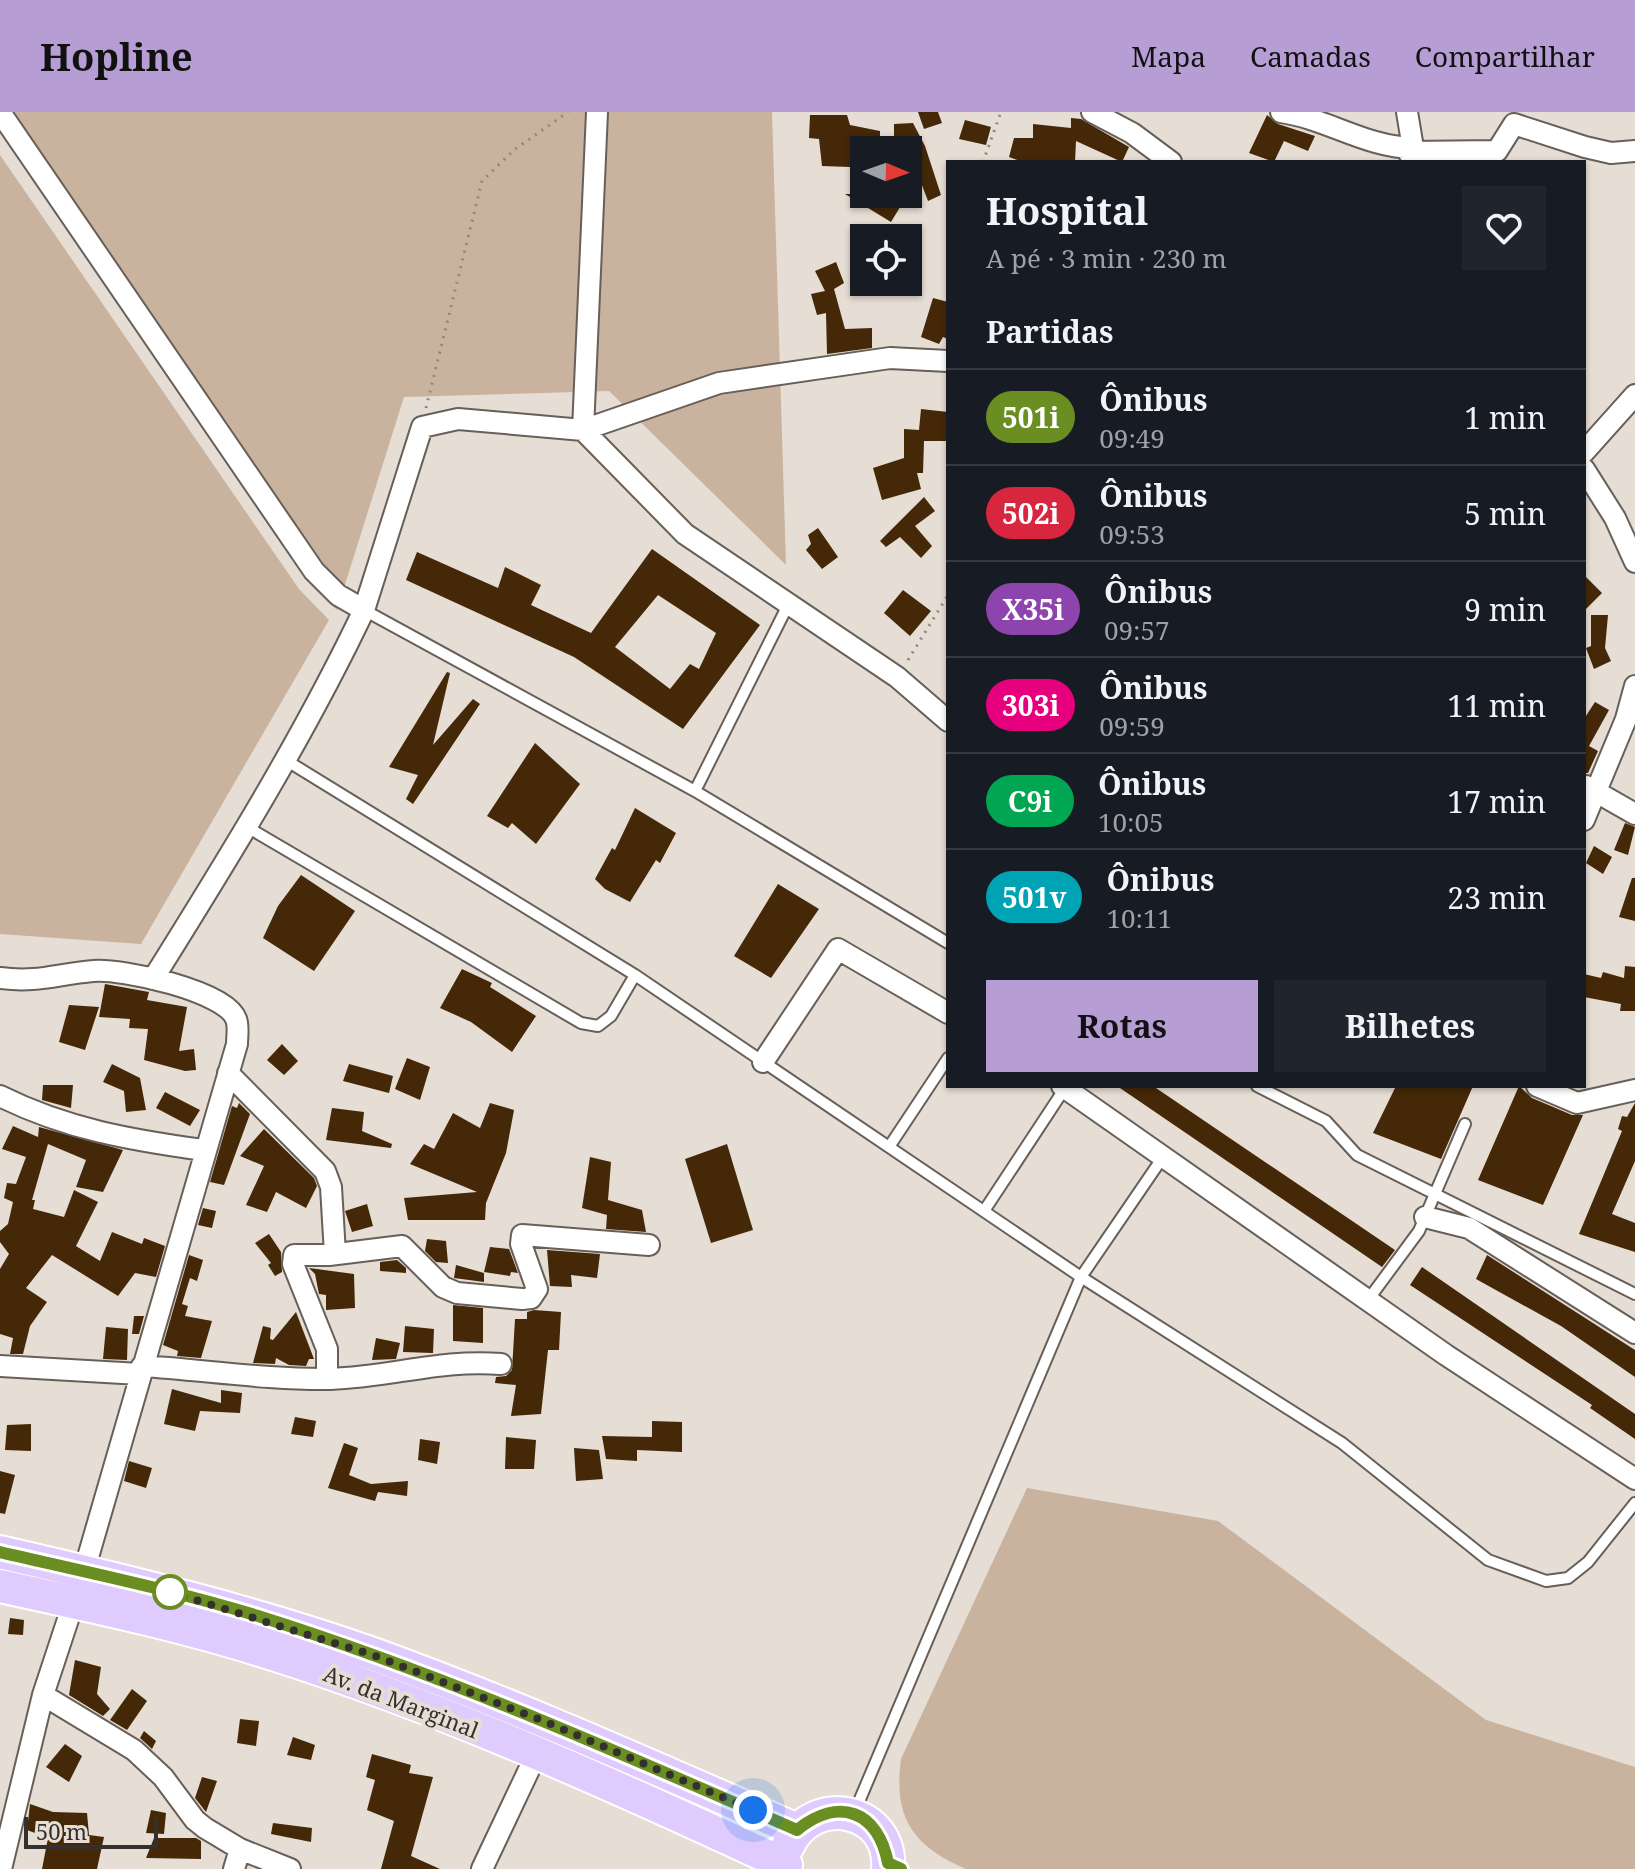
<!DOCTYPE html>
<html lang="pt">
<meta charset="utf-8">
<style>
:root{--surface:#171b24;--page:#20242c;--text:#f1f3f6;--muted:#9ea1a6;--line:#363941;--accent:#b69ed5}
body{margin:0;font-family:"Noto Serif",serif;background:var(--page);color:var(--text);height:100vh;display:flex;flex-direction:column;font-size:30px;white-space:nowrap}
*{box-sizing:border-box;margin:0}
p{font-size:26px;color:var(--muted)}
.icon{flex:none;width:44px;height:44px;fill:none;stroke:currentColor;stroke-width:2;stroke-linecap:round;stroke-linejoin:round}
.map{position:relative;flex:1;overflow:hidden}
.drawer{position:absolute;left:946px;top:48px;width:640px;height:928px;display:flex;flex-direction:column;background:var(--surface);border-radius:0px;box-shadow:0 2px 6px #0004}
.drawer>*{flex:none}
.badge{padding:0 16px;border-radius:26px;font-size:28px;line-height:52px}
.needle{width:52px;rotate:92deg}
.fabs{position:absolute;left:850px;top:24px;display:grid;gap:16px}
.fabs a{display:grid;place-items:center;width:72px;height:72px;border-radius:0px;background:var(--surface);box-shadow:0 2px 6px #0004;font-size:40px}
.scale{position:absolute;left:24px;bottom:20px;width:134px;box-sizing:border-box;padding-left:8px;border:4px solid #33302d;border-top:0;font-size:22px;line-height:28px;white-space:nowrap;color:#33302d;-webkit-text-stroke:6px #e6ddd4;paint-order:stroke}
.you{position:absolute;width:40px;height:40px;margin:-20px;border:6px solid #fff;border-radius:50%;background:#1a73e8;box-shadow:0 0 0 12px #1a73e833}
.map>.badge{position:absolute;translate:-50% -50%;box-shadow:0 0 0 4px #fff}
h2{padding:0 40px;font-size:30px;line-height:72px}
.round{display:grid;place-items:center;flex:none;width:84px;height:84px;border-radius:0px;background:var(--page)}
.head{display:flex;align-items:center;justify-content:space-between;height:136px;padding:0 40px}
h1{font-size:38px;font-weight:700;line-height:60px}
.primary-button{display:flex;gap:16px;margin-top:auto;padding:16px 40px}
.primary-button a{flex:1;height:92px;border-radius:0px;background:var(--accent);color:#111;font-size:32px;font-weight:700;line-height:92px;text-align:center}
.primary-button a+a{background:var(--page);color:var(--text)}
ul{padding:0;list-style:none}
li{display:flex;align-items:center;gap:24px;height:96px;padding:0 40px;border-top:2px solid var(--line)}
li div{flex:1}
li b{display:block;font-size:30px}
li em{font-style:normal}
li .badge{min-width:88px;font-weight:700;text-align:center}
header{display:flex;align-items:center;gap:48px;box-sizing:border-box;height:112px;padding:0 40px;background:var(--accent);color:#111}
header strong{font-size:38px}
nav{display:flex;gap:44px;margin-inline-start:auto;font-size:28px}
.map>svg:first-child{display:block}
</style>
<header>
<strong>Hopline</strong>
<nav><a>Mapa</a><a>Camadas</a><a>Compartilhar</a></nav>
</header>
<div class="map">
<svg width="1635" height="1757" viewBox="0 0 1635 1757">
<rect width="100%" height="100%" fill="#e6ddd4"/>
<path fill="#c9b39e" d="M0 0H772L786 453 609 279 404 285 337 498 307 469 0 16Z
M0 43 299 477 329 508 141 832 0 822Z
M1027 1376 1218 1409 1486 1608 1635 1655V1757H966C913 1734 893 1706 901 1647Z"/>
<path fill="#442807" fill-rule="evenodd" d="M918 0H938L942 11 924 17Z
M810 3H847L850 13 880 19V38H864V70L850 69V55L822 54 819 27 809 26Z
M1267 3 1278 12 1315 24 1308 39 1284 29 1274 50 1249 41Z
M1071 6 1081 7 1129 35 1122 50 1076 29 1075 50H1023L1009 45 1014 26H1033V12L1071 16Z
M965 8 991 15 986 33 959 27Z
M913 11 925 34 941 83 928 89 912 47 908 49V38H902L894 25V12Z
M845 82H908L891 110Z
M836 150 844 171 834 177 845 217 872 216V236L827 242 826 201 817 203 811 182 825 179 815 159Z
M933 186 948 190V227L943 225 939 232 921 225Z
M921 297 948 300V329H924L923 361H917L921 377 882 388 873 356 904 346V317L919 318Z
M924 385 935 399 915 414 932 434 921 446 900 425 886 435 880 429Z
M818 416 838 445 822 457 806 438 811 432 808 423Z
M652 437 760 513 683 617 574 545 406 468 417 440 498 476 505 455 541 473 531 493 591 521ZM658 483 716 521 699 557 690 552 670 577 615 535Z
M1584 463 1602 481 1584 499Z
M903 478 931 499 910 524 884 501Z
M1591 503H1608L1605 536 1611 549 1594 557 1586 536 1591 534Z
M447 560 450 561 433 633 473 587 480 592 413 692 406 687 418 663 389 655Z
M1595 590 1609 598 1589 634 1598 639 1588 661H1584V607Z
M535 631 580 672 536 732 512 711 508 716 487 704Z
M635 696 676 721 660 751 656 748 630 790 605 777 595 767 612 736 615 738Z
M1625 711 1635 715 1628 743 1614 738Z
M1594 734 1612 745 1603 762 1586 751Z
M301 763 355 799 314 859 263 826 278 794Z
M1632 766H1635V809L1619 805Z
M778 772 819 797 771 866 734 844Z
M1625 854 1635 855V899H1620L1621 892 1584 885V862L1601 866 1603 860 1624 866Z
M462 857 492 871 490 875 536 904 512 940 471 910 440 896Z
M105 872 149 880 147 888 187 895 179 939 194 937 196 958 185 959 144 948 148 917 129 916 130 907 99 905Z
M69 893 99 895 85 938 59 930Z
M282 932 298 949 284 963 267 948Z
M407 946 430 955 420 988 395 977Z
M112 952 140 966 146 998 126 1000 124 979 103 970Z
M349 952 393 964 389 981 343 969Z
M43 973H73L71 996 42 988Z
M1117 974H1153L1395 1138 1382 1155Z
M1396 974H1473L1441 1047 1373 1021Z
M1519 974 1532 986 1572 1003H1583L1543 1093 1478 1068Z
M165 980 200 998 190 1014 156 996Z
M239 991 250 1002 224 1073 210 1070 232 994 237 996Z
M490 991 514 998 506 1041 486 1091 485 1108H408L404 1086 477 1080 410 1052 424 1032 434 1037 453 1001 480 1016Z
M1635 991V1049L1612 1102 1635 1111V1140L1579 1122 1622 1019 1618 1017 1622 1004 1627 1005Z
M332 996 364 1000 362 1019 392 1032 391 1036 326 1028Z
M13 1014 38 1025 39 1015 123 1038 103 1080 76 1075 86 1048 48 1032 32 1088H35L33 1097 64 1105 74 1078 98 1090 76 1134 100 1149 112 1120 142 1132 144 1126 165 1134 156 1165 135 1161 118 1184 52 1143 26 1176 47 1190 30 1214 23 1242H10L13 1226 0 1222V1157L9 1142 0 1130V1119L8 1112 13 1090 4 1086 7 1071 16 1072 26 1045 2 1037Z
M264 1017 314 1066 317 1074 306 1096 276 1080 267 1100 246 1093 264 1054 240 1044Z
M727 1032 753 1118 711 1131 685 1047Z
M590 1045 611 1050 608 1088 642 1098 646 1120 606 1117 607 1103 582 1096Z
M367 1092 373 1114 352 1120 345 1099Z
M203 1096 216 1099 212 1116 198 1113Z
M269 1122 281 1140 282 1160 275 1164 268 1153 271 1151 255 1131Z
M427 1127 446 1129 448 1151 436 1150 425 1139Z
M490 1135 509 1137 518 1161 511 1160 510 1164 484 1160Z
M547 1138 600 1142 597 1166 571 1163 572 1175 550 1174Z
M189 1143 203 1148 197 1169 190 1166 182 1192 188 1194 185 1204 212 1209 201 1246 177 1244 178 1239 163 1233Z
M1487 1143 1635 1238V1265L1561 1214 1476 1167Z
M397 1148 406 1156V1161L380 1159V1150Z
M456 1153 484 1161V1170L454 1166Z
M1422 1155 1635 1302V1327L1590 1296 1592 1293 1410 1173Z
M309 1156 354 1162 355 1196 326 1198V1183L319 1182 315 1162Z
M453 1193 483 1196V1231L453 1229Z
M534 1198 561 1200 559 1238H548L541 1302 511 1304 516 1273 495 1271 496 1265 506 1264 512 1258 515 1207H527V1200Z
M296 1200 314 1247H309L306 1254 289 1253 276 1246 275 1252 253 1251 263 1214 271 1216 270 1227 273 1228Z
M134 1204H144L139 1222H132Z
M405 1214 434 1217 433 1241 403 1240Z
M106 1215 128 1217 127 1248 103 1247Z
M376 1226 400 1231 396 1247 372 1248Z
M172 1277 221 1291V1278L242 1281 240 1301 200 1299 195 1319 164 1312Z
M295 1305 316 1309 313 1325 291 1322Z
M652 1309 682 1310V1340L637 1338V1349L606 1347 602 1324 652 1325Z
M31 1312V1339L5 1338 7 1313Z
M506 1325 536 1328 534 1357H505Z
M420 1327 440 1330 437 1352 418 1348Z
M344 1331 358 1336 349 1363 371 1372 408 1369 407 1384 378 1380 375 1389 328 1376Z
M574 1336 599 1338 603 1367 576 1369Z
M129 1349 152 1356 146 1376 124 1369Z
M0 1359 15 1363 5 1402 0 1401Z
M10 1506 24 1508 23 1523 8 1522Z
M75 1548 101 1555 97 1582 110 1597 103 1604 69 1583Z
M132 1577 147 1589 127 1618 110 1608Z
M240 1607 259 1609 256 1634 237 1631Z
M144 1619 156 1629 152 1637 140 1626Z
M293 1625 315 1633 311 1648 287 1643Z
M65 1632 82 1644 69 1670 46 1655Z
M372 1642 411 1653 409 1661 433 1665 411 1744 440 1757H381L394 1709 367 1698 375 1668 366 1665Z
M202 1665 217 1669 206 1700 195 1686Z
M30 1692 53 1700 87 1701 89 1723 104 1725 97 1757H42L48 1726 27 1718Z
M151 1698 166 1701 164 1722 146 1721Z
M273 1711 312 1716 311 1730 271 1722Z
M154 1726H196L201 1729V1747L146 1746Z"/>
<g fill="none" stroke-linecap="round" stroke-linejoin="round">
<defs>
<path id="service" d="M364 498 695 679 948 831
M284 647 635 863 1081 1165 1342 1331 1488 1448 1546 1469 1568 1466 1588 1450 1635 1391
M695 679 788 493
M247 715 581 911 598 914 611 904 635 863
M1257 974 1326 1009 1357 1043 1635 1182
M889 1035 948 946
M984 1099 1065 976
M1368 1188 1419 1119 1465 1012
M855 1699 1081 1165 1163 1045"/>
<path id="minor" d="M0 0 314 459 338 483 364 498C303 626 228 747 153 867
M597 0 583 318 685 422 897 565 948 609
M1092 0 1132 21 1171 50
M1281 0C1328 7 1365 35 1413 36
M1407 0 1413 36 1408 40 1497 39 1514 12 1585 35 1611 41 1635 39
M1584 340 1635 283
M1584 357 1615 406 1635 450
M364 498 422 315 458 307 583 318 719 271 890 246 948 249
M1586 674 1635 702
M1584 708 1626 607 1635 574
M0 866C38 871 57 862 93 859 121 856 226 879 236 907 239 914 237 925 237 932L84 1459 43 1583 1 1757
M763 950 838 837 948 901
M228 961 325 1059 331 1075 335 1142
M1062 974 1446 1243 1635 1367
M1537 974 1577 991 1635 978
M0 984C66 1017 131 1028 203 1038
M1425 1105 1469 1116 1635 1221
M0 1254 140 1262
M142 1254C204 1258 269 1268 331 1267 391 1265 441 1247 501 1252
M327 1267V1237L293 1152 294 1143H329L402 1134 443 1175 457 1181 522 1187 531 1186 537 1177 521 1132 522 1123 649 1133
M43 1583 134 1638 163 1665 195 1708 205 1716 240 1737 290 1757
M234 1757 240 1737
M482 1757 536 1643"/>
<path id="primary" d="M0 1440C126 1469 251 1499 373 1542 517 1594 657 1657 797 1718
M0 1474C92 1494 187 1514 276 1543 451 1599 620 1676 786 1753
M788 1734C812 1680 893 1696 888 1757"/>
</defs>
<use href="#service" stroke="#675f58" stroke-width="14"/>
<use href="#minor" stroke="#675f58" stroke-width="24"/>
<use href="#primary" stroke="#fff" stroke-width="36"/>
<path stroke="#8e8882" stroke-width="3" stroke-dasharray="2 6" stroke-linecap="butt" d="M983 50 1001 0
M426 296 482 69 514 38 568 0
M908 548 948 483"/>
<use href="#service" stroke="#fff" stroke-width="10"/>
<use href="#minor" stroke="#fff" stroke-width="20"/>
<use href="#primary" stroke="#dfcbfd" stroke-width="32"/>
</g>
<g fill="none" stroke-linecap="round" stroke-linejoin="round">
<defs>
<path id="line" d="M0 1440C86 1460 174 1478 258 1504 443 1562 620 1641 797 1718 839 1684 878 1699 888 1751L901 1757"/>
</defs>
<use href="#line" stroke="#fff" stroke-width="18"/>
<use href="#line" stroke="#6b8e23" stroke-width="12"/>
<path stroke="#33302d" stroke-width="8" stroke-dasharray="0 14.4" d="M170 1480 373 1543 541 1608 753 1698"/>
</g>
<circle fill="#fff" stroke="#6b8e23" stroke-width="4" cx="170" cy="1480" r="16"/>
<g text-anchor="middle" stroke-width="8" stroke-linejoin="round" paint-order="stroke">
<g font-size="22" fill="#33302d" stroke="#e6ddd4">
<text transform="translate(401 1590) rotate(21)" y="8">Av. da Marginal</text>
</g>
</g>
</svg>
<div class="fabs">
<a><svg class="needle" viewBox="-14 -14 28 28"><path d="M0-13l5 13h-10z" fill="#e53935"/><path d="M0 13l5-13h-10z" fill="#9ea1a6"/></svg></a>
<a><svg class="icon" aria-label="locate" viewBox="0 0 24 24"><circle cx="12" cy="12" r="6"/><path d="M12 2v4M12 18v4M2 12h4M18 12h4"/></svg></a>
</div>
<div class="scale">50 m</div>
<div class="you" style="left:753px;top:1698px"></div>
<section class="drawer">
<div class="head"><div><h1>Hospital</h1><p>A pé · 3 min · 230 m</p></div><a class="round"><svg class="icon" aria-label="heart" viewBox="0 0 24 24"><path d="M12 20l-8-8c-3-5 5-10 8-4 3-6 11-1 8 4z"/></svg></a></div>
<h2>Partidas</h2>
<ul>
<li><span class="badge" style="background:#6b8e23;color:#fff">501i</span><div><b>Ônibus</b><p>09:49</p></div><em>1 min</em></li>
<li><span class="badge" style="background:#d7263d;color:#fff">502i</span><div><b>Ônibus</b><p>09:53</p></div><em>5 min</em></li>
<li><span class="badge" style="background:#8e44ad;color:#fff">X35i</span><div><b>Ônibus</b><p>09:57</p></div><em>9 min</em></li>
<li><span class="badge" style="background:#e6007e;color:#fff">303i</span><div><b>Ônibus</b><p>09:59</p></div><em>11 min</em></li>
<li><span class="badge" style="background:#00a651;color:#fff">C9i</span><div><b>Ônibus</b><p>10:05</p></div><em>17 min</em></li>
<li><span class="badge" style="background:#00a3b4;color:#fff">501v</span><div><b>Ônibus</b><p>10:11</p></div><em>23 min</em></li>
</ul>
<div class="primary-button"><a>Rotas</a><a>Bilhetes</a></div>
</section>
</div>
